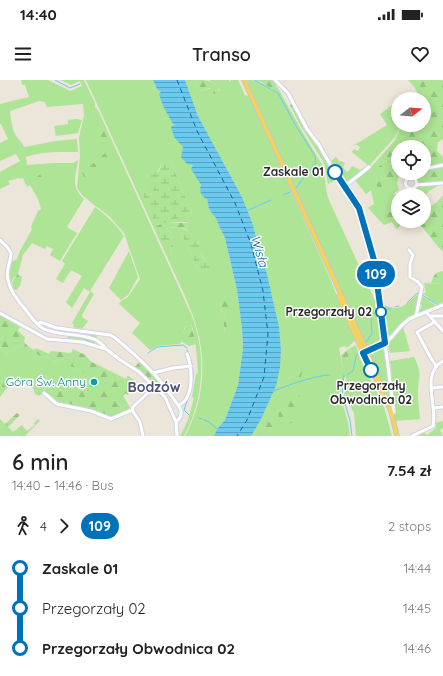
<!DOCTYPE html>
<meta charset="utf-8">
<style>
:root{--surface:#fff;--page:#f6f6f6;--text:#222;--muted:#767676}
body{margin:0;font-family:Quicksand,sans-serif;background:var(--page);color:var(--text);height:100vh;display:flex;flex-direction:column;font-size:15px;white-space:nowrap}
*{box-sizing:border-box;margin:0}
p{font-size:13px;color:var(--muted)}
.icon{flex:none;width:22px;height:22px;fill:none;stroke:currentColor;stroke-width:2;stroke-linecap:round;stroke-linejoin:round}
.map{position:relative;height:356px;overflow:hidden}
.sheet{display:flex;flex-direction:column;background:var(--surface);flex:1}
.sheet>*{flex:none}
.badge{padding:0 8px;border-radius:13px;font-size:14px;line-height:26px}
.needle{width:26px;rotate:73deg}
.controls{position:absolute;left:391px;top:12px;display:grid;gap:8px}
.controls a{display:grid;place-items:center;width:40px;height:40px;border-radius:50%;background:var(--surface);box-shadow:0 2px 10px #0003;font-size:20px}
.map>.badge{position:absolute;translate:-50% -50%;box-shadow:0 0 0 2px #fff}
.legs{display:flex;align-items:center;gap:6px;height:44px;padding:0 12px;font-size:13px}
.legs p{margin-inline-start:auto}
.head{display:flex;align-items:center;justify-content:space-between;height:68px;padding:0 12px}
h1{font-size:22px;font-weight:600;line-height:30px}
ul{padding:0 12px;list-style:none}
li{display:flex;align-items:center;gap:14px;height:40px;font-size:15px}
li i{display:grid;place-items:center;width:6px;height:100%;margin:0 5px;background:currentColor}
li i::after{content:'';width:10px;height:10px;margin:-5px;border:3px solid;border-radius:50%;background:var(--surface)}
li p{margin-inline-start:auto}
li:first-child i{background:linear-gradient(#0000 50%,currentColor 0)}
li:last-child i{background:linear-gradient(currentColor 50%,#0000 0)}
.status{display:flex;justify-content:space-between;align-items:center;height:28px;padding:0 20px;background:var(--surface);direction:ltr}
.status svg{height:11px;fill:currentColor}
header{display:flex;justify-content:space-between;align-items:center;height:52px;padding:0 12px;background:var(--surface);font-size:18px;font-weight:600}
.map>svg:first-child{display:block}
</style>
<div class="status"><b>14:40</b><svg viewBox="0 0 49 12"><path d="M0 12V9h3v3zM5 12V6h3v6zM10 12V3h3v9zM15 12V0h3v12zM26 1h20v11H26zM47 4h2v5h-2z"/></svg></div>
<header><svg class="icon" aria-label="menu" viewBox="0 0 24 24"><path d="M4 6h16M4 12h16M4 18h16"/></svg>Transo<svg class="icon" aria-label="heart" viewBox="0 0 24 24"><path d="M12 20l-8-8c-3-5 5-10 8-4 3-6 11-1 8 4z"/></svg></header>
<div class="map">
<svg width="443" height="356" viewBox="0 0 443 356">
<defs>
<pattern id="forest-firs" width="22" height="20" patternUnits="userSpaceOnUse"><rect width="22" height="20" fill="#aee495"/><path d="M5 1l3.5 6h-7zM16 11l3.5 6h-7z" fill="#96c480"/></pattern>
<pattern id="wetland-marsh" width="20" height="14" patternUnits="userSpaceOnUse"><rect width="20" height="14" fill="#aee495"/><path d="M1 5h8M5 5V1M11 12h8M15 12V8" fill="none" stroke="#96c480"/></pattern>
<pattern id="water-rules" width="6" height="5" patternUnits="userSpaceOnUse"><rect width="6" height="5" fill="#6bc9f0"/><path d="M0 2.5h6" fill="none" stroke="#58a3c2"/></pattern>
</defs>
<rect width="100%" height="100%" fill="#ece5da"/>
<path fill="#aee495" fill-rule="evenodd" d="M21 0H48L70 11 82 6 80 1 71 5 61 0H84L95 23V27L98 30 191 234C207 272 204 320 184 356H180L188 340 194 318 192 317 196 294 198 293 196 268 192 245H186C182 251 184 259 180 264L157 266 150 270 132 253 140 243 119 224 121 221 128 217 140 199 124 153 110 137 83 116 77 108 80 76 79 58 84 35 83 24 47 27 45 22 39 21 10 31C11 39 12 49 16 56 19 60 22 62 24 67L56 61 77 59 78 72C61 72 42 71 26 77L27 85 53 83H73L78 80C76 98 70 106 84 119L67 147 77 153 60 181 50 175 53 169 47 166 45 169 32 163 23 175 18 194 13 198 11 204 9 193 10 183 17 179 19 173 32 149 31 147 38 131 41 129 38 119 30 105 27 107 23 98 20 99 19 98 8 101 10 104 0 109V92L20 81 16 74 0 81V63L8 59 1 44H0V24L29 17 25 5H22Z
M86 0H153L157 9 161 12 163 26 175 44 174 57C177 60 180 63 183 66 190 77 195 91 200 104 203 110 199 115 207 119L209 129 217 140 218 144 225 158 237 210 242 249 243 268 238 305 225 340 217 349 214 356H185C203 324 207 284 197 249 194 237 189 226 184 214ZM168 78 171 82 193 136 190 142 184 143 188 146 186 149 199 163V171L207 182 208 181 200 194 178 147 166 148 172 154 174 168H172L169 174 140 109H144L149 115 153 114V100L162 83ZM220 221 226 228 225 239V253Z
M185 0H196L195 8 201 11 211 8 220 11 215 4 209 0H229L230 2 231 1V0H238L245 15 249 16 329 196 355 261 347 268 345 266 339 268 343 289C346 284 347 277 351 272L349 269 356 265 359 276 384 327 392 356H356L354 333 346 318H344L346 297 343 298 339 324 343 325 348 342 350 356H250L279 288 281 270 277 239 267 194 252 142 242 117 198 36Z
M247 0C259 0 267 6 276 12L279 10 303 53 323 86 327 114 329 120 376 223 378 225 381 255 379 261 368 266 364 263 360 251 333 194Z
M398 21V45H401L395 57 369 86 352 72 355 68V70L358 71 360 67 355 64 348 69 387 45 380 34Z
M76 39 82 40 78 53 56 56 54 46 68 44V40Z
M302 44 325 77 331 92 336 100 328 104 325 87 323 81 300 45Z
M389 67 388 79 379 86 376 104 377 106 398 93H405L403 96 399 95 397 103 399 110 394 113 395 115H398V138L381 133 378 139 368 128 374 124 371 110 366 114 355 100 371 87Z
M336 77 340 82 341 81 345 83 343 87 346 91 348 92 352 86 360 90 366 87 346 106 331 81Z
M95 127C106 135 116 144 124 156L90 211 94 214 82 235 83 238 88 241 82 249 73 247 74 245 72 243 90 212 84 208 72 228 66 222 82 196 71 190 63 203 56 199 65 184 62 181Z
M129 171 138 197 128 215 121 220 109 208Z
M424 203 443 204V222L438 224 430 220 429 221 437 226 417 234 418 229H421L422 225 419 224 422 216 428 220 429 218 423 214 426 212Z
M418 214 420 215 415 235 410 237 389 258H387L382 225C386 225 388 227 392 228 403 230 410 220 418 214Z
M403 247 410 271 390 273 388 264Z
M21 265 25 267 28 266 34 270 35 273 40 276 48 278 54 281 57 282 65 277 72 279 71 287 82 292 90 301 87 305 78 299 72 300 67 307 62 311 56 306 63 323 96 329 104 334 110 332 116 327 119 330 128 324 130 328 112 338 55 322 43 313 39 316 35 314 33 308 21 302 20 303 16 299 7 308 4 305 2 289 0 292V269L6 274Z
M383 266 393 329H391L370 275V272Z
M414 277C422 292 419 295 418 311 418 320 419 330 420 339L396 341 394 336 396 333 390 281Z
M0 339 13 352 22 345 27 351 35 345 34 343 38 339 40 341 25 356H0Z
M443 341V348L440 350 443 356H413L424 352 427 355 436 348V343Z"/>
<path fill="url(#forest-firs)" d="M196 0C206 0 219 0 219 14H214L211 8C204 8 201 14 195 8Z
M254 0H272L279 10 277 12 261 2Z
M408 0H443V59L438 62 437 71 443 77V103L429 111 426 115 428 117 424 125V115H407L410 114 412 110 417 108 418 102 415 98 416 94 424 93 426 91 424 87V67H398V93H405L403 96 399 95 398 98 389 101 381 107H378L373 102C373 90 379 86 388 79L386 74 389 69V67L395 60 401 45H424V19H420L415 8Z
M292 24 302 44 300 45 290 25Z
M104 51 107 58 101 63 97 56Z
M111 68 115 76 86 100 82 93Z
M42 93 45 98 36 103 34 99Z
M396 115H398V141H402L397 150 392 142 384 145 378 139 383 127 389 132H393L392 122Z
M443 115V172C433 162 427 150 415 141H424V129L425 130 437 122Z
M164 142 184 143 188 146 186 149C176 146 168 147 158 152L156 146Z
M443 191V204L431 203C435 195 433 193 443 191Z
M18 194 22 197 20 206 17 210H14C11 203 12 200 18 194Z
M220 221H230L233 226 226 228 225 239 228 251 225 253Z
M0 235 20 246 18 251 25 257 24 262 28 266 25 267 21 265 6 274 0 269Z
M191 244 196 264 189 266 182 262V256L186 245Z
M60 250 98 254 96 259 61 253Z
M68 256 83 257 95 261 94 264 82 261H67Z
M36 268 49 274 51 271 71 273 73 269 85 275 92 282 126 299 128 296 137 302 128 315 126 313 123 316 128 324 119 330 116 327 110 332 104 334C91 326 77 328 63 323 57 321 52 317 47 312L52 306H56L62 311 67 307 74 299H78L87 304 90 301 82 292 71 287 72 279 65 277 57 282 54 281 48 278 40 276 35 273 34 270Z
M349 269 351 272C348 276 346 279 349 283L346 290 343 289 341 275Z
M141 280 172 317 167 313 165 315 141 292 134 288Z
M301 287 303 288 298 311 300 317 295 342 281 346 278 349V353L273 356H260L265 347 264 344 266 341 273 343 278 340 279 332 287 331 290 319 289 313 295 306V297Z
M2 289 7 293 4 298 5 300 4 305 7 308 0 317V292Z
M17 333 20 335 8 347 5 344Z"/>
<path fill="url(#wetland-marsh)" d="M168 78 171 82 193 136 190 142H168L156 146 140 109H144L149 115 153 114V100L149 95 159 91 162 83Z
M178 147C186 149 197 155 199 165 200 172 201 176 207 182L209 181 212 191 200 194Z
M166 148 172 154 174 168H172L169 174 158 152Z"/>
<path fill="url(#water-rules)" d="M153 0H185L198 36 242 117 252 142 267 194 279 247 281 270 280 287 276 306 260 341 251 356H214L217 349 225 340 238 305 243 268 242 249 237 210 225 158 218 144 217 140 209 129 207 119C201 117 199 111 201 105L191 89 193 85 187 84 181 77 183 67 174 57 171 47 175 44H173L163 26 159 14 161 12 157 9Z"/>
<g fill="none" stroke-linecap="round" stroke-linejoin="round">
<path stroke="#6bc9f0" stroke-width="1" d="M55 0 70 8 80 4
M254 0 278 13 296 46 315 76 316 81 314 85 296 108
M283 115 290 112
M246 131 271 120
M407 223 416 214 419 213 438 225
M395 227 399 226
M386 230 391 228
M366 262 372 254 371 236 374 233
M187 270C193 282 195 295 191 308
M148 273 157 267 183 265 187 268
M347 295 353 291 356 276 358 274
M274 311C287 305 317 295 330 295
M342 317 344 295
M345 324 350 340 352 356
M189 335 184 330 190 313
M199 338 202 339
M204 340 209 342 217 349"/>
<path stroke="#0b659b" stroke-width="1" stroke-dasharray="5 4" stroke-linecap="butt" d="M177 0 197 51 235 123 251 164 263 211 268 254 264 297 247 340 237 356"/>
<defs>
<path id="minor" d="M275 0 288 13 307 49 319 65 339 100 359 128 374 180 377 201 393 325V333L392 335
M424 89 443 85
M405.5 103a5.5 5.5 0 1 1 11 0a5.5 5.5 0 1 1-11 0Z
M416 105 443 103
M344 107 369 87
M0 160 7 167 11 173C11 183 5 190 8 200 10 211 18 221 25 229 30 235 36 245 44 249 62 258 94 250 106 269
M409 170 413 175 410 184V197L418 202 422 207 416 236
M426 232 443 251
M0 233 47 259 82 262 106 269 119 279 139 292 165 317 176 342 177 356
M430 236H443
M435 242 417 252 428 273 436 286
M38 244 40 242 57 248 110 255 114 257C137 276 157 294 173 318 176 323 180 326 181 331 182 336 179 339 176 342
M366 272 389 260 403 244 409 239 443 225
M153 293 173 288 191 286
M432 308 443 307
M44 313 57 324 91 331 111 339 132 330 133 327 151 310 154 305
M179 325C195 318 192 287 187 274
M433 328 443 327
M132 330 140 342 143 356
M412 356 433 346C438 327 420 293 443 281"/>
<path id="major" d="M244 0 368 274 382 309
M339 216 350 244 378 303
M381 309 391 331 397 356"/>
</defs>
<use href="#minor" stroke="#d0d3e2" stroke-width="5"/>
<use href="#major" stroke="#c7c7c7" stroke-width="5.5"/>
<use href="#minor" stroke="#fff" stroke-width="3"/>
<use href="#major" stroke="#f3d358" stroke-width="3.5"/>
</g>
<g fill="none" stroke-linecap="round" stroke-linejoin="round">
<defs>
<path id="line-1" d="M335 92 359 128 374 180 385 263 363 273 371 290"/>
</defs>
<use href="#line-1" stroke="#fff" stroke-width="9"/>
<use href="#line-1" stroke="#0072bc" stroke-width="6"/>
</g>
<g fill="#fff" stroke="#0072bc" stroke-width="2">
<circle cx="335" cy="92" r="7"/>
<circle cx="381" cy="232" r="5"/>
<circle cx="371" cy="290" r="7"/>
</g>
<circle fill="#0f9aa8" stroke="#fff" stroke-width="1.5" cx="94" cy="302" r="4"/>
<g text-anchor="middle" stroke-width="3" stroke-linejoin="round" paint-order="stroke">
<g font-size="12" font-weight="bold" fill="#292929" stroke="#fff" text-anchor="end">
<text x="324" y="96">Zaskale 01</text>
<text x="372" y="236">Przegorzały 02</text>
<text x="371" y="310" text-anchor="middle">Przegorzały<tspan x="371" dy="14">Obwodnica 02</tspan></text>
</g>
<g font-size="12" fill="#0d838f" stroke="#fff" text-anchor="end">
<text x="86" y="306">Góra Św. Anny</text>
</g>
<g font-size="13" font-style="italic" fill="#0b659b" stroke="#fff">
<text transform="translate(260 171) rotate(74)" y="5">Wisła</text>
</g>
<g font-size="14" font-weight="bold" fill="#49507a" stroke="#fff">
<text x="154" y="312">Bodzów</text>
</g>
</g>
</svg>
<div class="controls">
<a><svg class="needle" viewBox="-14 -14 28 28"><path d="M0-13l5 13h-10z" fill="#e53935"/><path d="M0 13l5-13h-10z" fill="#767676"/></svg></a>
<a><svg class="icon" aria-label="locate" viewBox="0 0 24 24"><circle cx="12" cy="12" r="6"/><path d="M12 2v4M12 18v4M2 12h4M18 12h4"/></svg></a>
<a><svg class="icon" aria-label="layers" viewBox="0 0 24 24"><path d="M12 4l9 5-9 5-9-5zM3 14l9 5 9-5"/></svg></a>
</div>
<b class="badge" style="left:376px;top:194px;background:#0072bc;color:#fff">109</b>
</div>
<section class="sheet">
<div class="head"><div><h1>6 min</h1><p>14:40 – 14:46 · Bus</p></div><b>7.54 zł</b></div>
<div class="legs"><svg class="icon" aria-label="walk" viewBox="0 0 24 24"><circle cx="13" cy="4" r="2"/><path d="M13 8l-2 6 4 7M11 14l-3 7M7 12l3-4h3l4 4"/></svg>4<svg class="icon" aria-label="forward" viewBox="0 0 24 24"><path d="M9 5l7 7-7 7"/></svg><b class="badge" style="background:#0072bc;color:#fff">109</b><p>2 stops</p></div>
<ul>
<li><i style="color:#0072bc"></i><b>Zaskale 01</b><p>14:44</p></li>
<li><i style="color:#0072bc"></i><span>Przegorzały 02</span><p>14:45</p></li>
<li><i style="color:#0072bc"></i><b>Przegorzały Obwodnica 02</b><p>14:46</p></li>
</ul>
</section>
